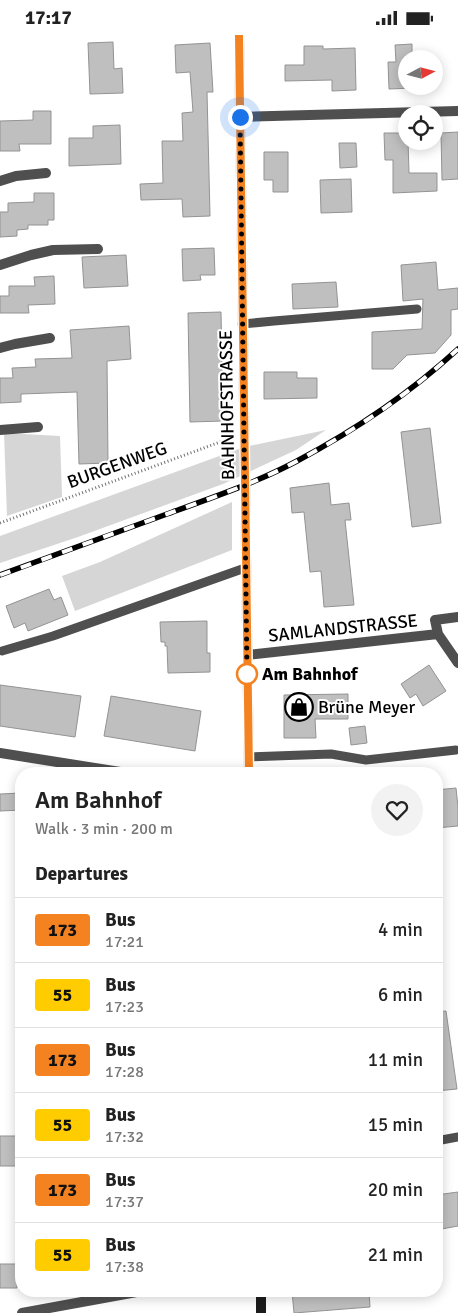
<!DOCTYPE html>
<meta charset="utf-8">
<style>
:root{--surface:#fff;--page:#f2f2f2;--text:#222;--muted:#767676;--line:#e0e0e0}
body{margin:0;font-family:Signika,sans-serif;background:var(--page);color:var(--text);height:100vh;display:flex;flex-direction:column;font-size:19px;white-space:nowrap}
*{box-sizing:border-box;margin:0}
p{font-size:16px;color:var(--muted)}
.icon{flex:none;width:28px;height:28px;fill:none;stroke:currentColor;stroke-width:2;stroke-linecap:round;stroke-linejoin:round}
.map{position:relative;flex:1;overflow:hidden}
.panel{position:absolute;left:15px;top:732px;width:428px;height:530px;display:flex;flex-direction:column;background:var(--surface);border-radius:20px;box-shadow:0 2px 12px #0003}
.panel>*{flex:none}
.badge{padding:0 10px;border-radius:4px;font-size:18px;line-height:32px}
.needle{width:32px;rotate:83deg}
.fabs{position:absolute;left:398px;top:15px;display:grid;gap:10px}
.fabs a{display:grid;place-items:center;width:45px;height:45px;border-radius:50%;background:var(--surface);box-shadow:0 2px 12px #0003;font-size:25px}
.you{position:absolute;width:25px;height:25px;margin:-12px;border:4px solid #fff;border-radius:50%;background:#1a73e8;box-shadow:0 0 0 8px #1a73e833}
.map>.badge{position:absolute;translate:-50% -50%;box-shadow:0 0 0 2px #fff}
h2{padding:0 20px;font-size:19px;line-height:45px}
.round{display:grid;place-items:center;flex:none;width:52px;height:52px;border-radius:26px;background:var(--page)}
.head{display:flex;align-items:center;justify-content:space-between;height:85px;padding:0 20px}
h1{font-size:24px;font-weight:600;line-height:38px}
ul{padding:0;list-style:none}
li{display:flex;align-items:center;gap:15px;height:65px;padding:0 20px;border-top:1px solid var(--line)}
li div{flex:1}
li b{display:block;font-size:19px}
li em{font-style:normal}
li .badge{min-width:55px;font-weight:700;text-align:center}
.status{display:flex;justify-content:space-between;align-items:center;height:35px;padding:0 25px;background:var(--surface);direction:ltr}
.status svg{height:14px;fill:currentColor}
.map>svg:first-child{display:block}
</style>
<div class="status"><b>17:17</b><svg viewBox="0 0 49 12"><path d="M0 12V9h3v3zM5 12V6h3v6zM10 12V3h3v9zM15 12V0h3v12zM26 1h20v11H26zM47 4h2v5h-2z"/></svg></div>
<div class="map">
<svg width="458" height="1278" viewBox="0 0 458 1278">
<rect width="100%" height="100%" fill="#fff"/>
<path fill="#d6d6d6" d="M326 395 296 415 223 449 78 502 0 528V501L244 412Z
M4 398 60 401 62 462 7 481Z
M232 467V515L75 576 62 541 100 527Z"/>
<path fill="#bfbfbf" stroke="#939393" d="M113 7 114 34 122 33 123 58 90 59 88 8Z
M210 8 213 57H207L210 181 183 182 182 164 141 165 140 149 163 148 162 106H183L182 78 193 77 190 37 176 38 175 10Z
M412 9V24H406V51H413V53L389 54 388 27H396L395 10Z
M304 11H323V14L355 13 356 55 332 56V45L285 46V30H304Z
M33 76H51V109H19L20 116H0V86L33 85Z
M120 90 121 129 69 131V103H93V91Z
M458 97V144L442 145 441 98Z
M384 98H406V106H408L409 138H437V156L393 158V125H385Z
M339 108H356L357 132 340 133Z
M264 117H288V157H273V145H264Z
M351 144 352 177 321 178 320 145Z
M34 158H54V185H48V190H28V194L17 195V201L0 202V177H8V168L34 167Z
M214 213 215 240H200L201 245 183 246 182 214Z
M126 220 128 251 84 253 82 222Z
M436 227 438 255 458 253V274L451 275V300L435 318 407 320 393 334H372V297L422 294 423 264 403 266 401 230Z
M54 241 55 269 28 270 29 278H0V261H9V251H35L34 242Z
M336 247 338 272 293 274 292 249Z
M221 277 223 386 190 387 188 278Z
M129 291 131 324 107 326 108 428 79 429 77 357 21 359V367L0 368V343H13L12 333 36 332 35 324 72 323 70 295Z
M264 337H297V343H317V363L264 364Z
M430 393 441 488 412 492 401 397Z
M329 448 331 470 349 468 351 485H345L354 570 324 572 321 536 310 537 304 477 292 478 290 453Z
M49 554 54 565 61 562 68 580 28 596 25 588 14 593 6 571Z
M207 586V618H210V637L168 638 167 611H165V607H161L160 587Z
M429 630 446 656 423 671 416 659 410 663 401 649Z
M0 650 81 661 75 702 0 691Z
M348 659V684H315L316 703H284V660Z
M111 661 201 676 195 716 104 701Z
M365 691 367 708 351 710 349 693Z
M456 753 458 772V791L436 793V755Z
M21 758V775L0 776V759Z
M446 976 457 1054 436 1056V977Z
M0 1101H17L16 1131H0Z
M458 1157V1191L436 1195V1160Z
M0 1229H16L17 1253H0Z
M292 1256H369L370 1272 294 1278Z"/>
<g fill="none" stroke-linecap="round" stroke-linejoin="round">
<path stroke="#717171" stroke-width="3" stroke-dasharray="1 2.5" stroke-linecap="butt" d="M0 488 231 403"/>
<path stroke="#4f4f4f" stroke-width="9" d="M242 289 274 286 417 274
M2 616 53 601 245 533
M249 722 331 719 366 725 456 715
M436 1106 458 1102"/>
<path stroke="#4f4f4f" stroke-width="10" d="M240 82 458 76
M0 146 16 141 46 138
M0 230 31 220 53 215 98 214
M0 313 15 309 50 303
M0 395 38 392
M438 599 435 585 458 582
M247 620 438 599 458 628
M0 718 133 739
M22 1278 142 1256"/>
<path stroke="#1c1c1c" stroke-width="10" d="M239 0 249 739
M261 1256V1278"/>
<defs>
<path id="rail" d="M0 540C56 520 111 499 167 479 211 463 256 448 297 426 357 394 408 360 458 314"/>
</defs>
<use href="#rail" stroke="#000" stroke-width="5.5"/>
<use href="#rail" stroke="#fff" stroke-width="4" stroke-dasharray="11" stroke-linecap="butt"/>
</g>
<g fill="none" stroke-linecap="round" stroke-linejoin="round">
<defs>
<path id="line" d="M239 0 249 739"/>
</defs>
<use href="#line" stroke="#fff" stroke-width="11"/>
<use href="#line" stroke="#f58220" stroke-width="8"/>
<path stroke="#000" stroke-width="5" stroke-dasharray="0 9" d="M240 82 247 639"/>
</g>
<defs>
<symbol id="shop-ring" viewBox="-11 -11 22 22"><circle r="9.5" fill="#fff" stroke="#000" stroke-width="1.5"/><path d="M-5-2.5h2.3a2.7 3.5 0 0 1 5.4 0H5L5.5 6h-11ZM-1.5-2.5h3a1.5 2.3 0 0 0-3 0Z" fill="#000"/></symbol>
</defs>
<g fill-rule="evenodd">
<use href="#shop-ring" x="283" y="656" width="32" height="32"/>
</g>
<circle fill="#fff" stroke="#f58220" stroke-width="2.5" cx="247" cy="639" r="10"/>
<g text-anchor="middle" stroke-width="4" stroke-linejoin="round" paint-order="stroke">
<g font-size="18" fill="#000" stroke="#fff">
<text transform="translate(227 370) rotate(-91)" y="6">BAHNHOFSTRASSE</text>
<text transform="translate(117 430) rotate(-20)" y="6">BURGENWEG</text>
<text transform="translate(343 593) rotate(-6)" y="6">SAMLANDSTRASSE</text>
</g>
<g font-size="18" font-weight="bold" fill="#000" stroke="#fff" text-anchor="start">
<text x="262" y="645">Am Bahnhof</text>
</g>
<g font-size="18" fill="#000" stroke="#fff" text-anchor="start">
<text x="318" y="678">Brüne Meyer</text>
</g>
</g>
</svg>
<div class="fabs">
<a><svg class="needle" viewBox="-14 -14 28 28"><path d="M0-13l5 13h-10z" fill="#e53935"/><path d="M0 13l5-13h-10z" fill="#767676"/></svg></a>
<a><svg class="icon" aria-label="locate" viewBox="0 0 24 24"><circle cx="12" cy="12" r="6"/><path d="M12 2v4M12 18v4M2 12h4M18 12h4"/></svg></a>
</div>
<div class="you" style="left:240px;top:82px"></div>
<section class="panel">
<div class="head"><div><h1>Am Bahnhof</h1><p>Walk · 3 min · 200 m</p></div><a class="round"><svg class="icon" aria-label="heart" viewBox="0 0 24 24"><path d="M12 20l-8-8c-3-5 5-10 8-4 3-6 11-1 8 4z"/></svg></a></div>
<h2>Departures</h2>
<ul>
<li><span class="badge" style="background:#f58220;color:#111">173</span><div><b>Bus</b><p>17:21</p></div><em>4 min</em></li>
<li><span class="badge" style="background:#fc0;color:#111">55</span><div><b>Bus</b><p>17:23</p></div><em>6 min</em></li>
<li><span class="badge" style="background:#f58220;color:#111">173</span><div><b>Bus</b><p>17:28</p></div><em>11 min</em></li>
<li><span class="badge" style="background:#fc0;color:#111">55</span><div><b>Bus</b><p>17:32</p></div><em>15 min</em></li>
<li><span class="badge" style="background:#f58220;color:#111">173</span><div><b>Bus</b><p>17:37</p></div><em>20 min</em></li>
<li><span class="badge" style="background:#fc0;color:#111">55</span><div><b>Bus</b><p>17:38</p></div><em>21 min</em></li>
</ul>
</section>
</div>
